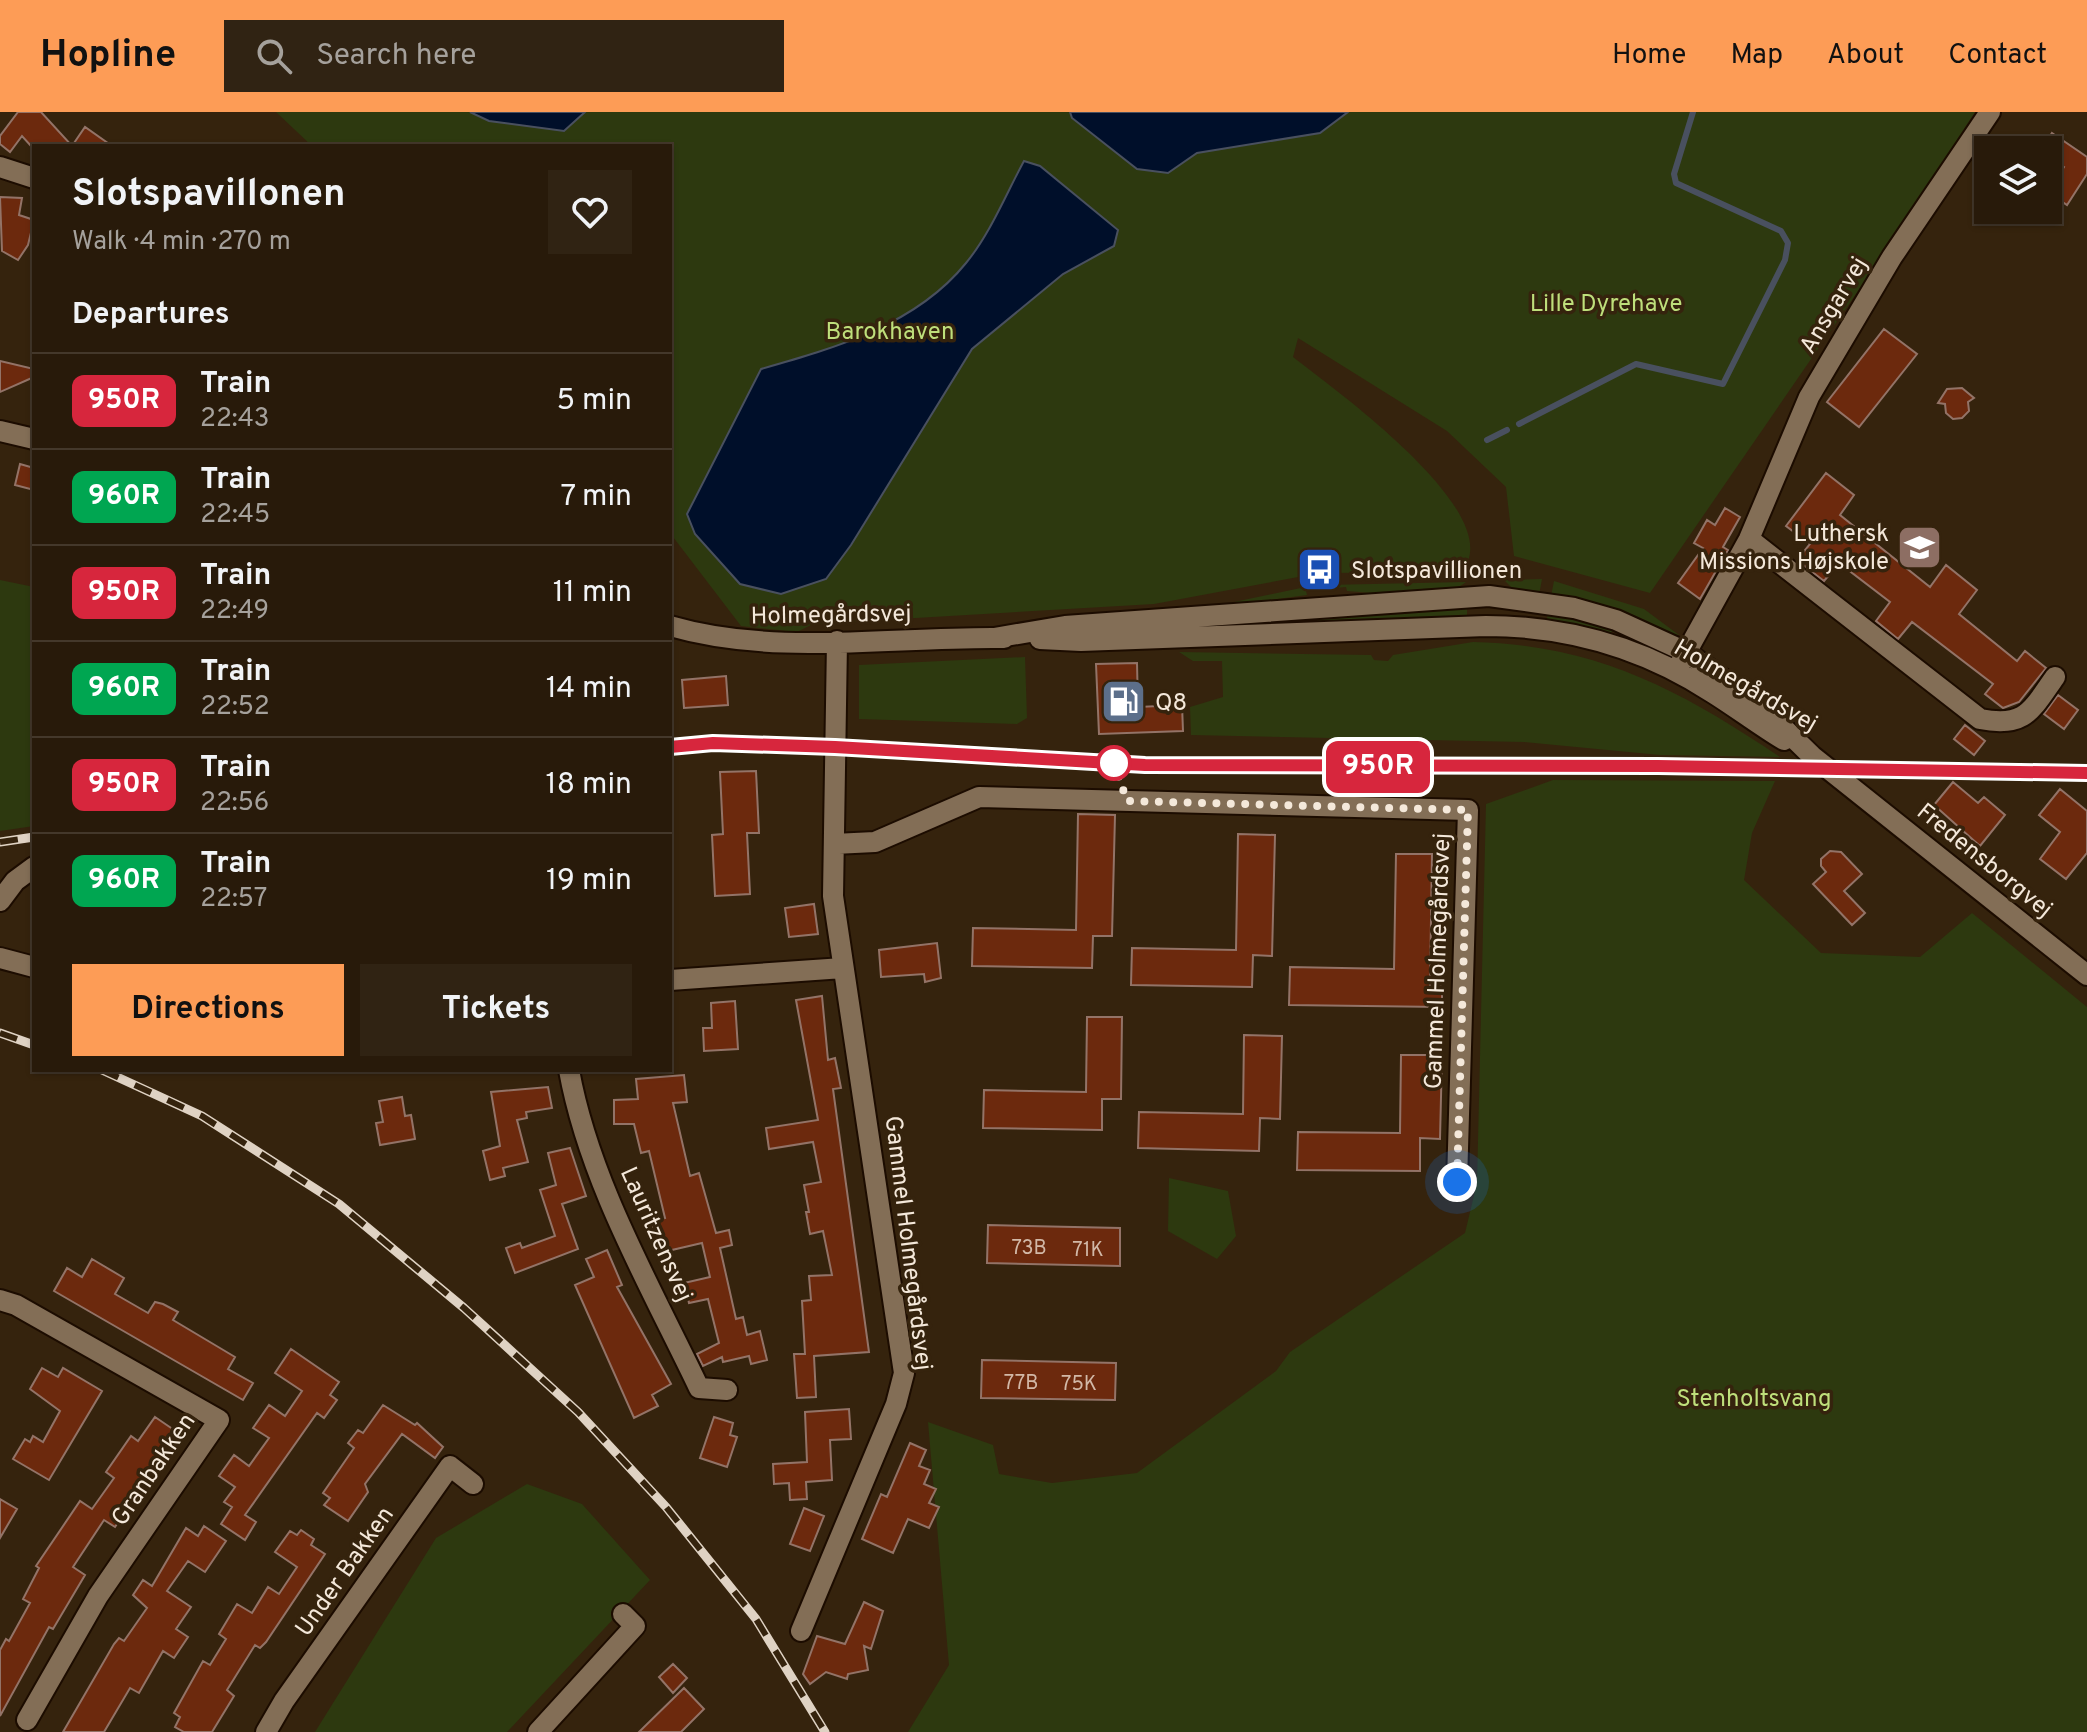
<!DOCTYPE html>
<meta charset="utf-8">
<style>
:root{--surface:#281a0a;--page:#302313;--text:#f1f3f6;--muted:#a5a19c;--line:#44382b;--accent:#fd9c56}
body{margin:0;font-family:Overpass,sans-serif;background:var(--page);color:var(--text);height:100vh;display:flex;flex-direction:column;font-size:30px;white-space:nowrap}
*{box-sizing:border-box;margin:0}
p{font-size:26px;color:var(--muted)}
.icon{flex:none;width:44px;height:44px;fill:none;stroke:currentColor;stroke-width:2;stroke-linecap:round;stroke-linejoin:round}
.map{position:relative;flex:1;overflow:hidden}
.details{position:absolute;left:32px;top:32px;width:640px;height:928px;display:flex;flex-direction:column;background:var(--surface);border-radius:0px;box-shadow:0 2px 6px #0004,0 0 0 2px var(--line)}
.details>*{flex:none}
.badge{padding:0 16px;border-radius:12px;font-size:28px;line-height:52px}
.tools{position:absolute;left:1974px;top:24px;display:grid;gap:16px}
.tools a{display:grid;place-items:center;width:88px;height:88px;border-radius:0px;background:var(--surface);box-shadow:0 2px 6px #0004,0 0 0 2px var(--line);font-size:40px}
.you{position:absolute;width:40px;height:40px;margin:-20px;border:6px solid #fff;border-radius:50%;background:#1a73e8;box-shadow:0 0 0 12px #1a73e833}
.map>.badge{position:absolute;translate:-50% -50%;box-shadow:0 0 0 4px #fff}
h2{padding:0 40px;font-size:30px;line-height:72px}
.round{display:grid;place-items:center;flex:none;width:84px;height:84px;border-radius:0px;background:var(--page)}
.summary{display:flex;align-items:center;justify-content:space-between;height:136px;padding:0 40px}
h1{font-size:38px;font-weight:700;line-height:60px}
.action{display:flex;gap:16px;margin-top:auto;padding:16px 40px}
.action a{flex:1;height:92px;border-radius:0px;background:var(--accent);color:#111;font-size:32px;font-weight:700;line-height:92px;text-align:center}
.action a+a{background:var(--page);color:var(--text)}
ul{padding:0;list-style:none}
li{display:flex;align-items:center;gap:24px;height:96px;padding:0 40px;border-top:2px solid var(--line)}
li div{flex:1}
li b{display:block;font-size:30px}
li em{font-style:normal}
li .badge{min-width:88px;font-weight:700;text-align:center}
header{display:flex;align-items:center;gap:48px;box-sizing:border-box;height:112px;padding:0 40px;background:var(--accent);color:#111}
header strong{font-size:38px}
nav{display:flex;gap:44px;margin-inline-start:auto;font-size:28px}
.search{width:560px;height:72px;background:var(--page);display:flex;align-items:center;gap:20px;box-sizing:border-box;padding:0 28px;border-radius:0px;color:var(--muted);font-size:30px}
.map>svg:first-child{display:block}
</style>
<header>
<strong>Hopline</strong>
<div class="search"><svg class="icon" aria-label="search" viewBox="0 0 24 24"><circle cx="10" cy="10" r="6"/><path d="M15 15l6 6"/></svg>Search here</div>
<nav><a>Home</a><a>Map</a><a>About</a><a>Contact</a></nav>
</header>
<div class="map">
<svg width="2087" height="1620" viewBox="0 0 2087 1620">
<rect width="100%" height="100%" fill="#35230d"/>
<path fill="#2d390f" d="M276 0H1975L1882 144 1650 481 1514 444 1506 375 1447 319 1298 226 1293 245C1331 275 1513 404 1461 460L1324 461 1323 456 1314 457V462L1154 492 813 512 797 520 741 514 670 421V34H312Z
M1542 467 1539 483 1512 476 1504 468Z
M0 468 34 475V714L0 719Z
M1554 469 1644 497 1679 523 1667 522 1551 484Z
M1466 470C1442 490 1377 481 1347 479L1346 475 1325 477V473Z
M1315 473 1316 478 1306 479 1307 483 1201 497Z
M1467 493V506L1300 512 1299 504Z
M1549 495 1614 516 1609 524 1546 512Z
M1473 530C1597 533 1680 578 1780 645L1660 643 1524 630 1191 623 1190 595 1223 585 1222 549H1193L1179 540 1371 543 1374 548 1388 549 1393 543Z
M1025 545 1027 606 1017 612 859 607V553Z
M1553 668 1775 669 1752 721 1744 768 1821 841 1920 845 1972 801 2087 895V1620H908L949 1553 928 1310 993 1333 999 1362 1052 1371 1137 1361 1276 1259 1290 1240 1465 1121 1477 1071 1486 692Z
M1169 1066 1228 1079 1236 1124 1217 1147 1168 1119Z
M527 1372 582 1392 650 1468 507 1620H315L436 1426Z"/>
<path fill="#000f2a" stroke="#49505f" stroke-width="2" d="M470 0H585L564 19 489 9Z
M1070 0H1348L1320 21 1197 41 1168 61 1137 57 1072 6Z
M1024 49 1040 54 1118 118 1114 134 1063 162 972 237 851 433 826 467 781 482 740 472 695 422 687 402 761 257C835 236 916 213 966 151 990 122 1006 82 1024 49Z"/>
<g fill="none" stroke-linecap="round" stroke-linejoin="round">
<path stroke="#49505f" stroke-width="6" d="M1519 312 1636 252 1723 272 1785 148 1788 131 1781 119 1676 71 1674 62 1693 0
M1487 328 1507 318"/>
</g>
<path fill="#6c290d" stroke="#937367" stroke-width="2" d="M18 0H41L72 34 85 15 112 34H31L22 24 10 40 0 32V24Z
M2052 21 2087 45V62L2067 93 2048 80 2064 55 2048 44V38H2041Z
M0 85 22 86 19 103 34 108 28 133 18 148 2 139Z
M1884 217 1917 242 1859 315 1827 290Z
M0 249 34 257V265L0 280Z
M1962 276 1974 286 1968 290 1969 299 1962 306 1953 307 1946 301 1945 292 1938 291 1947 277Z
M20 352 34 356V378L15 373Z
M1826 361 1854 383 1840 403 1930 475 1946 453 1977 478 1959 502 2017 549 2025 539 2046 556 2019 590 2003 596 1985 582 1993 572 1912 510 1898 527 1876 509 1890 490 1839 451 1824 469 1797 448 1810 432 1786 414Z
M1725 396 1740 405 1723 435 1728 438 1700 487 1678 471 1703 436 1694 431 1707 408 1715 413Z
M1137 551 1138 595 1182 593 1183 619 1099 622 1096 552Z
M726 564 728 593 684 596 682 568Z
M2058 583 2078 598 2064 617 2044 602Z
M1965 613 1985 629 1974 643 1954 627Z
M756 659 759 721H747L750 782 715 784 712 723 723 722 720 660Z
M1953 670 1978 691 1984 685 2005 703 1980 734 1934 693Z
M2060 677 2087 699V741L2066 767 2040 747 2060 720 2039 703Z
M1078 702 1115 703 1112 824H1093L1092 856 972 854 973 816 1076 818Z
M1238 722 1275 723 1272 844 1253 843 1252 875 1131 873 1132 836 1236 838Z
M1830 739 1841 740 1862 762 1844 779 1865 801 1852 813 1813 772 1826 760 1821 754V747Z
M1396 742H1432L1430 874 1442 875V895L1289 893 1290 855 1394 857Z
M814 792 818 822 789 825 785 796Z
M937 831 941 866 925 870 924 862 881 865 879 838Z
M822 884 828 948 835 946 841 976 833 977 869 1240 814 1244 816 1285 797 1286 794 1242H805L802 1189 811 1188 809 1164 832 1163 823 1119 810 1122 806 1100H809L804 1073 821 1070 813 1030 769 1037 766 1016 818 1008 796 888Z
M735 889 738 937 704 939 703 916H712L711 891Z
M1087 905H1122L1121 987H1102V1018L983 1016 984 978 1086 980Z
M1244 923 1282 924 1280 1007 1260 1006 1259 1039 1138 1036 1139 1000 1243 1002Z
M1401 943H1442L1440 1027 1420 1026V1059L1297 1058 1298 1020 1400 1021Z
M684 963 687 990 673 991 690 1064 699 1061 716 1121 729 1118 732 1133 720 1136 736 1207 743 1205 747 1223 760 1219 767 1248 751 1252 749 1244 723 1250 722 1245 703 1254 697 1242 719 1231 708 1187 689 1191 684 1171 710 1165 702 1131 659 1141 652 1109 665 1106 649 1039 641 1041 634 1012H614V988L638 987 636 967Z
M548 975 552 996 526 1000 527 1006 517 1008 528 1050 503 1056 505 1064 490 1068 483 1039 500 1034 491 980Z
M402 985 405 1004 411 1003 415 1027 380 1033 376 1011 383 1010 379 989Z
M570 1036 586 1084 562 1092 578 1137 515 1161 506 1136 520 1131 522 1136 555 1124 540 1078 556 1073 548 1041Z
M988 1113 1120 1116V1154L987 1151Z
M607 1138 622 1173 617 1175 671 1272 652 1283 658 1294 634 1306 575 1173 594 1165 586 1147Z
M92 1147 124 1166 115 1182 148 1201 155 1190 163 1192 178 1200 173 1208 235 1245 228 1257 253 1271 243 1288 54 1179 67 1156 82 1165Z
M291 1237 339 1270 330 1283 337 1288 324 1306 317 1301 245 1403 256 1410 245 1428 221 1412 232 1395 224 1390 235 1375 219 1364 234 1343 249 1354 269 1326 253 1316 269 1293 285 1304 302 1279 275 1261Z
M982 1248 1116 1251 1115 1288 981 1286Z
M42 1256 58 1265 63 1256 102 1279 49 1368 13 1347 25 1327 30 1330 33 1324 43 1330 60 1299 30 1277Z
M383 1293 415 1313 417 1311 443 1335 435 1346 402 1322 365 1372 368 1380 348 1409 324 1393 330 1386 323 1381 354 1336 348 1331 358 1318 363 1321Z
M849 1297 851 1327 830 1328 832 1368 806 1370 807 1387 790 1388 789 1371 774 1372 773 1352 807 1350 805 1300Z
M155 1305 177 1320 115 1415 104 1408 73 1455 85 1463 53 1517 49 1515 0 1604V1538L6 1527 9 1529 30 1491 23 1487 39 1456 36 1454 80 1389 92 1397 114 1366 106 1360 131 1324 138 1329Z
M714 1305 733 1311 730 1323 737 1325 727 1355 700 1346Z
M910 1331 926 1338 919 1354 930 1358 924 1372 936 1377 929 1391 939 1395 929 1416 908 1407 893 1441 862 1427 881 1382 887 1385Z
M0 1387 17 1397 0 1426Z
M804 1396 824 1404 810 1439 790 1432Z
M204 1414 226 1429 205 1460 188 1449 167 1479 191 1495 176 1517 188 1525 174 1546 163 1539 139 1581 130 1576 104 1620H63L114 1532 119 1526 124 1529 147 1496 133 1483 143 1468 152 1474 186 1416 198 1424Z
M301 1418 314 1427 311 1433 325 1442 266 1530 260 1536 255 1533 227 1578 234 1584 212 1620H184L175 1615 180 1605 174 1601 203 1549 210 1553 226 1527 219 1522 237 1492 252 1501 268 1475 279 1482 297 1455 275 1440 290 1419 297 1423Z
M864 1490 883 1499 871 1537 864 1534 868 1558 848 1562 847 1567 826 1560 810 1572 803 1562 817 1524 845 1532Z
M673 1552 687 1566 673 1581 659 1565Z
M684 1576 704 1597 681 1620H639Z"/>
<g fill="none" stroke-linecap="round" stroke-linejoin="round">
<defs>
<path id="minor" d="M0 55 34 66
M0 319 34 327
M1749 427 1980 607C2025 616 2031 599 2055 565
M670 514C777 545 894 524 1004 526
M994 526 1065 514 1489 484 1574 496 1616 508 1686 540 1764 597 1812 644 2087 863
M1040 527 1081 529 1486 514C1567 514 1644 536 1713 581 1737 596 1759 613 1784 628
M1681 550 1749 427 1809 285 1892 145 1990 0
M834 732 875 730 979 685 1468 698 1457 1070
M0 789 15 769 34 755
M0 846 34 855
M670 868 843 856
M569 958C589 1069 651 1175 699 1276L727 1278
M0 1188 16 1193 219 1308 98 1484 27 1608
M801 1519 896 1292 904 1261 833 784 837 529
M266 1620 284 1589 450 1354 473 1372
M538 1620 635 1514 623 1502"/>
</defs>
<use href="#minor" stroke="#1c0c00" stroke-width="24"/>
<use href="#minor" stroke="#836e56" stroke-width="20"/>
<defs>
<path id="rail" d="M670 635 713 631 835 635 1145 653 1658 654 2087 661
M0 730 34 725
M0 921 34 933
M102 958 202 1004 339 1092 464 1196 578 1300 666 1395 756 1507 825 1620"/>
</defs>
<use href="#rail" stroke="#dfd2c3" stroke-width="9"/>
<use href="#rail" stroke="#35230d" stroke-width="6" stroke-dasharray="18" stroke-linecap="butt"/>
</g>
<g fill="none" stroke-linecap="round" stroke-linejoin="round">
<defs>
<path id="line" d="M670 635 713 631 835 635 1145 653 1658 654 2087 661"/>
</defs>
<use href="#line" stroke="#fff" stroke-width="18"/>
<use href="#line" stroke="#d7263d" stroke-width="12"/>
<path stroke="#f4e8da" stroke-width="8" stroke-dasharray="0 14.4" d="M1114 651 1127 689 1468 698 1457 1070"/>
</g>
<defs>
<symbol id="university-square" viewBox="-11 -11 22 22"><rect x="-9" y="-9" width="18" height="18" rx="4" fill="#8d6e63" stroke="#35230d"/><path d="M0-5L7-2L0 1L-7-2ZM-4 1L0 2.5L4 1V4Q0 6-4 4Z" fill="#fff"/></symbol>
<symbol id="bus-square" viewBox="-11 -11 22 22"><rect x="-9" y="-9" width="18" height="18" rx="4" fill="#1a4fb4" stroke="#35230d"/><path d="M-5-6H5V4H4V6H2V4H-2V6H-4V4H-5ZM-3.5-4V0h7V-4ZM-3.5 1.2v1.5H-2V1.2ZM2 1.2v1.5H3.5V1.2Z" fill="#fff"/></symbol>
<symbol id="fuel-square" viewBox="-11 -11 22 22"><rect x="-9" y="-9" width="18" height="18" rx="4" fill="#5c6f8a" stroke="#35230d"/><path d="M-5.5-6h7V0h2V4h1.3V-2.5L3-4.5l.8-.8L6-3V5H2.5V1h-1V6h-7ZM-4.2-4.7v3.2H.2V-4.7Z" fill="#fff"/></symbol>
</defs>
<g fill-rule="evenodd">
<use href="#university-square" x="1894" y="410" width="51" height="51"/>
<use href="#bus-square" x="1294" y="432" width="51" height="51"/>
<use href="#fuel-square" x="1098" y="564" width="51" height="51"/>
</g>
<circle fill="#fff" stroke="#d7263d" stroke-width="4" cx="1114" cy="651" r="16"/>
<g text-anchor="middle" stroke-width="7" stroke-linejoin="round" paint-order="stroke">
<g font-size="20" fill="#d2b8a7">
<text x="1029" y="1142">73B</text>
<text x="1088" y="1144">71K</text>
<text x="1021" y="1277">77B</text>
<text x="1079" y="1278">75K</text>
</g>
<g font-size="24" fill="#bedf7b" stroke="#35230d">
<text x="1606" y="199">Lille Dyrehave</text>
<text x="890" y="227">Barokhaven</text>
<text x="1754" y="1294">Stenholtsvang</text>
</g>
<g font-size="24" fill="#f4e8da" stroke="#35230d">
<text transform="translate(1833 193) rotate(-59)" y="8">Ansgarvej</text>
<text transform="translate(831 502) rotate(-1)" y="8">Holmegårdsvej</text>
<text transform="translate(1746 573) rotate(30)" y="8">Holmegårdsvej</text>
<text transform="translate(1985 748) rotate(39)" y="8">Fredensborgvej</text>
<text transform="translate(1437 849) rotate(-88)" y="8">Gammel Holmegårdsvej</text>
<text transform="translate(657 1122) rotate(66)" y="8">Lauritzensvej</text>
<text transform="translate(909 1131) rotate(83)" y="8">Gammel Holmegårdsvej</text>
<text transform="translate(153 1357) rotate(-56)" y="8">Granbakken</text>
<text transform="translate(344 1459) rotate(-55)" y="8">Under Bakken</text>
</g>
<g font-size="24" fill="#f4e8da" stroke="#35230d" text-anchor="start">
<text x="1889" y="429" text-anchor="end">Luthersk<tspan x="1889" dy="28">Missions Højskole</tspan></text>
<text x="1351" y="466">Slotspavillionen</text>
<text x="1155" y="598">Q8</text>
</g>
</g>
</svg>
<div class="tools">
<a><svg class="icon" aria-label="layers" viewBox="0 0 24 24"><path d="M12 4l9 5-9 5-9-5zM3 14l9 5 9-5"/></svg></a>
</div>
<div class="you" style="left:1457px;top:1070px"></div>
<b class="badge" style="left:1378px;top:655px;background:#d7263d;color:#fff">950R</b>
<section class="details">
<div class="summary"><div><h1>Slotspavillonen</h1><p>Walk · 4 min · 270 m</p></div><a class="round"><svg class="icon" aria-label="heart" viewBox="0 0 24 24"><path d="M12 20l-8-8c-3-5 5-10 8-4 3-6 11-1 8 4z"/></svg></a></div>
<h2>Departures</h2>
<ul>
<li><span class="badge" style="background:#d7263d;color:#fff">950R</span><div><b>Train</b><p>22:43</p></div><em>5 min</em></li>
<li><span class="badge" style="background:#00a651;color:#fff">960R</span><div><b>Train</b><p>22:45</p></div><em>7 min</em></li>
<li><span class="badge" style="background:#d7263d;color:#fff">950R</span><div><b>Train</b><p>22:49</p></div><em>11 min</em></li>
<li><span class="badge" style="background:#00a651;color:#fff">960R</span><div><b>Train</b><p>22:52</p></div><em>14 min</em></li>
<li><span class="badge" style="background:#d7263d;color:#fff">950R</span><div><b>Train</b><p>22:56</p></div><em>18 min</em></li>
<li><span class="badge" style="background:#00a651;color:#fff">960R</span><div><b>Train</b><p>22:57</p></div><em>19 min</em></li>
</ul>
<div class="action"><a>Directions</a><a>Tickets</a></div>
</section>
</div>
